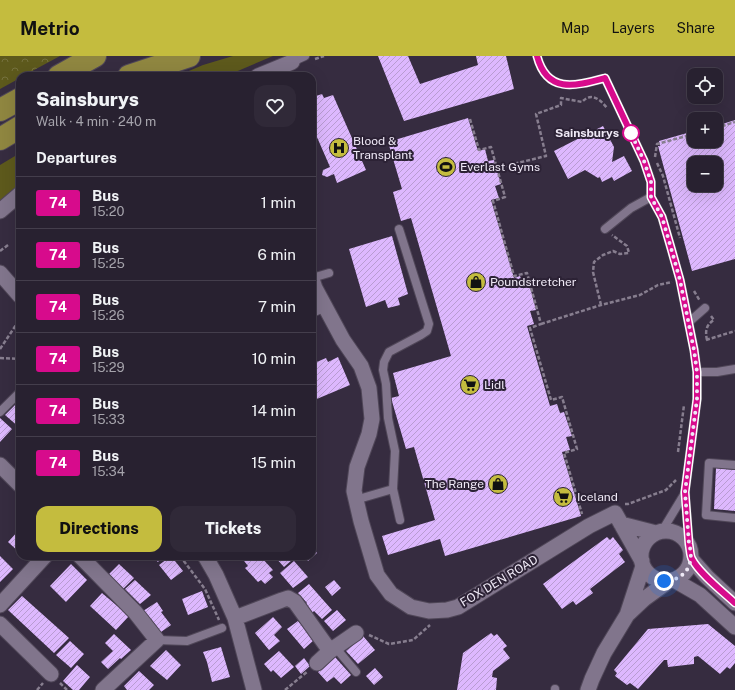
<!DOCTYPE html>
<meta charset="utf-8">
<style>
:root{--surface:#282130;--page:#302938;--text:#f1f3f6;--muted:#a5a3ab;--line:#443e4c;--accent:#c4bc3e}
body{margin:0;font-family:"Public Sans",sans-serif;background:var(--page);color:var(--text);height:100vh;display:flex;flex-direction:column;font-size:15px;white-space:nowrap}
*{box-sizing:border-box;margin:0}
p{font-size:13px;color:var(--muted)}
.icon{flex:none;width:22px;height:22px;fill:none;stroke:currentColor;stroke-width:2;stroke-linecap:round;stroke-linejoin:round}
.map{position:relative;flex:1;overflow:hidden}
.panel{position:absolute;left:16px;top:16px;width:300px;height:488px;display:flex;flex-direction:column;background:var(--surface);border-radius:12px;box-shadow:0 4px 16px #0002,0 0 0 1px var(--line)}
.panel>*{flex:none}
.badge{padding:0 8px;border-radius:3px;font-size:14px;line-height:26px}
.buttons{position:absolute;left:687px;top:12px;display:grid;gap:8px}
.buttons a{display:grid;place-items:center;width:36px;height:36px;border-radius:8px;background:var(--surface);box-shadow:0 4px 16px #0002,0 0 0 1px var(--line);font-size:20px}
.you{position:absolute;width:20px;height:20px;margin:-10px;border:3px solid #fff;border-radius:50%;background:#1a73e8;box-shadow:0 0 0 6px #1a73e833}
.map>.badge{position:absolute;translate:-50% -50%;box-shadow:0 0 0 2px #fff}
h2{padding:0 20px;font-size:15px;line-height:36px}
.round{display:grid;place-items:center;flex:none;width:42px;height:42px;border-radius:12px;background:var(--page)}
.summary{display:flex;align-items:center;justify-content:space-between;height:68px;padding:0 20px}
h1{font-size:19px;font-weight:800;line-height:30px}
.button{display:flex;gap:8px;margin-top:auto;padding:8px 20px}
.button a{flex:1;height:46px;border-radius:12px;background:var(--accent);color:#111;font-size:16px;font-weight:800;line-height:46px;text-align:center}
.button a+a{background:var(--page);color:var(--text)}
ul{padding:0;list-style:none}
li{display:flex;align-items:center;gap:12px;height:52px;padding:0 20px;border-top:1px solid var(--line)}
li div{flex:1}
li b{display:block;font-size:15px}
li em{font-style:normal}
li .badge{min-width:44px;font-weight:700;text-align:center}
header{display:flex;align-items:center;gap:24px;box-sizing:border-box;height:56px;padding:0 20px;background:var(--accent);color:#111}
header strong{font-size:19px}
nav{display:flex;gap:22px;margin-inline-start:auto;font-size:14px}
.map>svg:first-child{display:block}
</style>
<header>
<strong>Metrio</strong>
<nav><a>Map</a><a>Layers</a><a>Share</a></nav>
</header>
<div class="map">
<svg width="735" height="634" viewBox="0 0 735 634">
<defs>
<pattern id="forest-crowns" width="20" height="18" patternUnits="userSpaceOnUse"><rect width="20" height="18" fill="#5d591c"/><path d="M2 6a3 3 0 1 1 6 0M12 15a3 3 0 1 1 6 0" fill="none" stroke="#75713e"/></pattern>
<pattern id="building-hatch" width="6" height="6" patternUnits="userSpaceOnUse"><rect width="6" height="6" fill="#ddb8fe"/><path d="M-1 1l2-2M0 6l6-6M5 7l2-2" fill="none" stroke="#b89cd1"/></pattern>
</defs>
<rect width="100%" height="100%" fill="#362c40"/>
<path fill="#5d591c" d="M233 0H273L226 20H177L203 9Z
M20 97V130L0 145V109Z"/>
<path fill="url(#forest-crowns)" d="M0 0H60L23 20H20V22L0 33Z"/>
<path fill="url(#building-hatch)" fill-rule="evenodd" d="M378 0H408L420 28 478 9 476 0H506L514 33 404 65Z
M312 29 316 40 322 38 324 42 333 39 366 114 337 127 334 118 327 121 322 119 323 114 330 111 313 72H312Z
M468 62 478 95 485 93 488 105 494 104 501 128 495 130 499 142 491 144 514 222 520 220 524 232 530 231 536 254 530 255 534 268 527 270 550 350 557 348 560 357 564 356 572 380 566 381 570 394 562 396 581 460 445 500 440 483 388 499 382 480 435 464 414 391 406 393 391 342 399 340 393 317 451 300 411 162 401 165 393 136 402 133 388 86Z
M735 64V203L692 215 658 90H660L659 85 694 75V85H716V70ZM694 107H716V129H694Z
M603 70 614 91 612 106 624 100 632 115 614 125 612 121 602 126 600 121 598 122 585 114 568 123 554 95Z
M392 180 408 238 398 242 400 249 388 252 385 244 366 251 349 193Z
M338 301 350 329 312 345V308L326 302 328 306Z
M20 344V372L5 359Z
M0 362 12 373 0 386Z
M716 412 735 414V455L714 453Z
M20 473V497L8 486Z
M607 481 610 484 613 481 623 494 619 498 625 506 590 533 593 537 576 549 573 545 562 553 543 528Z
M312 491 317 497 308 505 304 500H312Z
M0 500 13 513 0 526Z
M151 500H163L158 506Z
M171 500 183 515 171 524 159 509Z
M234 500H244L238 505Z
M249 500H255L257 502 260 500 273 514 269 517 273 521 265 528 261 524 258 526 245 512 248 510 244 505Z
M274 500H288L292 504 284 511Z
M294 505 308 521 293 532 280 517Z
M71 508 87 524 66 546 50 530Z
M119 508 134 522 123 533 108 519Z
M135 524 151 539 140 548 125 533Z
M334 524 341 532 332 540 325 531Z
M309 528 332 554 322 563 314 555 312 557 305 549 307 547 298 537Z
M202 535 208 551 188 559 182 543Z
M102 537 129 560 116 574 90 550Z
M22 540 69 582 54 597 8 554Z
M157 546 163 555 161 556 171 569 161 576 151 563 149 565 143 555Z
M337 554 346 564 333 575 324 565Z
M273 561 282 571 274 579 280 585 269 594 255 577Z
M298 565 314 584 304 593 287 573Z
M708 568 735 590V607L730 613 727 611 720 618 698 600 694 601V608L668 611 667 604H664L638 633 630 627 627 629 615 620 617 617 614 614 648 573Z
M491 577 494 580 497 578 507 590 503 593 510 602 493 615 492 621 497 622 496 634H457L463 597Z
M114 578 131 594 121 603 120 602 108 613 101 606 113 595 105 587Z
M363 580 375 594 358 608 346 595Z
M70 585 84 598 71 612 56 599Z
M221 591 230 621 212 626 207 606 203 596Z
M166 594 181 609 167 624 150 610Z
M279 595 294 611 281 622 273 614 271 616 264 608Z
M335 601 351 619 341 628 334 621 327 626 318 616Z
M304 602 310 610 301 618 295 610Z
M77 609 90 621 79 634H73L63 625Z
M375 612 383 621 374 629 366 620Z
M139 615 154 629 149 634H127L124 630Z"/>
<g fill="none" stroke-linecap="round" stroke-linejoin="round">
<defs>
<path id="lane" d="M537 0C547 38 575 30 605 22L644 105 651 125V141L662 161 671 192 680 224 694 293 697 316V343L685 436 689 488
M292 6 305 0
M399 173 429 268 427 275 421 279 389 296 384 306 383 314 386 328 388 362 395 395 393 433 400 464
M605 173 631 152 651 141
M312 222 329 217
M312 257 326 251
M689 266 705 252
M697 316H717L735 313
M0 356 20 336
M735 409 709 407 706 459 735 462
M355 444 393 433
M662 475 685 437
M157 584 187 585 222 572
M335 591 356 616
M555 634V633"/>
<path id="street" d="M258 20 292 6
M0 155 20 138
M0 217 20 240
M312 223 315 232 343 284 361 310 369 332 372 363 369 378 357 411 354 435 361 465 377 519 391 538 411 551 429 555 447 554 458 551 589 470 615 457 642 505
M0 409 20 429
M621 468 656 477
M641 500a25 25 0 1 1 50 0a25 25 0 1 1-50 0Z
M80 500 135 556 157 584 103 634
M205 500 216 519 235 562 254 634
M691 503 707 521 735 547
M674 524 700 539 735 571
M0 549 45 500
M628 558 644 543 669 525
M235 562 282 544 288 542 295 546 330 595
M0 568 51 618
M317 607 330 595 356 577
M588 634 592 623 604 597 627 559 643 510"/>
<path id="primary" d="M59 20 95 0
M129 20 189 0
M0 54 20 43
M0 83 20 71"/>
</defs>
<use href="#lane" stroke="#504758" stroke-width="10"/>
<use href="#street" stroke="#504758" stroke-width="17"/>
<use href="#primary" stroke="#504758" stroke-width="24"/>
<path stroke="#877e8f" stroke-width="2.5" stroke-dasharray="4 2" stroke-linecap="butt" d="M315 3 324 0
M36 20 43 16
M470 63 479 94 491 91 505 141 493 145 514 220 527 217 541 268 530 272 551 344 562 341 577 393 564 397 582 458
M716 72 735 66
M655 101 657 88 694 78
M657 107 663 120 680 182
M497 112 546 100 536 58 561 49V42L582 46C591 36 600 43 607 52
M0 195 8 189
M694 235 700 245
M601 249 593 216 594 206 603 199 613 195 620 198 629 197 627 190 612 179
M541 268 601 249 640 239 658 229 672 226
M706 284 735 275
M707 284C705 275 706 269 714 264L711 260
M0 293 20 263
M0 302 20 303
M678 396 684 349
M625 448H628L666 434 676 424
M180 500 205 533 219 564
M369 579 389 588 413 584 430 569
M60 627 67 634
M37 634 43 627
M285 634 308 615"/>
<use href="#lane" stroke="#81758c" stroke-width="8"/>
<use href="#street" stroke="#81758c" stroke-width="15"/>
<use href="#primary" stroke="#8f8640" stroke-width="22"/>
</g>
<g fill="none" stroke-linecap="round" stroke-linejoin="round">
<defs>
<path id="line" d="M537 0C547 38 575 30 605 22L644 105 651 126V141L662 161 671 192 680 224 694 294 697 316V343L685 436 689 488C690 493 690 500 692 503 699 517 723 536 735 547"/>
</defs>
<use href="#line" stroke="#fff" stroke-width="9"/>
<use href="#line" stroke="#d70b8c" stroke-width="6"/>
<path stroke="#efe9f6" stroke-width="4" stroke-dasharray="0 7.2" d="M631 77 630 75 644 105 651 126V141L662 161 671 192 680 224 694 294 697 316V343L685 436 689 488C695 508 686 524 664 525"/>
</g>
<defs>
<symbol id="hospital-disc" viewBox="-11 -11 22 22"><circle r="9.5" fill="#c4bc3e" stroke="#2c2235"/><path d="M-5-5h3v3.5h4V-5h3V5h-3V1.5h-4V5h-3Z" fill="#111"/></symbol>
<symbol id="stadium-disc" viewBox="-11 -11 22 22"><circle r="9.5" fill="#c4bc3e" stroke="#2c2235"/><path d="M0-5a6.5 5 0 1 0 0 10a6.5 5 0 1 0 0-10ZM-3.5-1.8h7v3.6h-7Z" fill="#111"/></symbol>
<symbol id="shop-disc" viewBox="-11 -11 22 22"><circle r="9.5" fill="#c4bc3e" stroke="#2c2235"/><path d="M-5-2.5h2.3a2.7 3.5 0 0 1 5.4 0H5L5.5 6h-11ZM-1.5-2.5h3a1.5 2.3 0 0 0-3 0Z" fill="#111"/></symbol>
<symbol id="supermarket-disc" viewBox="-11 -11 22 22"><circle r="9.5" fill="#c4bc3e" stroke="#2c2235"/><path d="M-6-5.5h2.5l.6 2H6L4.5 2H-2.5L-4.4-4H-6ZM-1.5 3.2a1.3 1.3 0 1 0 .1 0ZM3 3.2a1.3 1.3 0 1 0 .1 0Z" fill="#111"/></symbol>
</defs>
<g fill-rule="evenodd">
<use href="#hospital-disc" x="328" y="81" width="22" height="22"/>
<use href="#stadium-disc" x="435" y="100" width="22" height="22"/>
<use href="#shop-disc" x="465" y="215" width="22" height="22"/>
<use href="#supermarket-disc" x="459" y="318" width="22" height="22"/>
<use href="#shop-disc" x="487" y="417" width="22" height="22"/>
<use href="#supermarket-disc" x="552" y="430" width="22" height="22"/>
</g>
<circle fill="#fff" stroke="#d70b8c" stroke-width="2" cx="631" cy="77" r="8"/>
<g text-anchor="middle" stroke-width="4" stroke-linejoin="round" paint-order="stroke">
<g font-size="12" font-weight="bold" fill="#efe9f6" stroke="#2c2235" text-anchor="end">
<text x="619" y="81">Sainsburys</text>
</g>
<g font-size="12" fill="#efe9f6" stroke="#2c2235" text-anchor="start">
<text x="353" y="89">Blood &amp;<tspan x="353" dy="14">Transplant</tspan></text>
<text x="460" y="115">Everlast Gyms</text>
<text x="490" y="230">Poundstretcher</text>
<text x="484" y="333">Lidl</text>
<text x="484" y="432" text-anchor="end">The Range</text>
<text x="577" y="445">Iceland</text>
</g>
<g font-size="12" fill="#efe9f6" stroke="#2c2235">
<text transform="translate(499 525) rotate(-31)" y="4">FOX DEN ROAD</text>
</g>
</g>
</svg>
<div class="buttons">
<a><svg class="icon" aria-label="locate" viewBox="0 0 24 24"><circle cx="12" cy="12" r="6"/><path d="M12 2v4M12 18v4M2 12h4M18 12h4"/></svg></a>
<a>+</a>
<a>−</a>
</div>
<div class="you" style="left:664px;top:525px"></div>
<section class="panel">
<div class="summary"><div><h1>Sainsburys</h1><p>Walk · 4 min · 240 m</p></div><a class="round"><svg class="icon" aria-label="heart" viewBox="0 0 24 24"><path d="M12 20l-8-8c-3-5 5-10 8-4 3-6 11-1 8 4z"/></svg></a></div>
<h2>Departures</h2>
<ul>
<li><span class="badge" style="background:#d70b8c;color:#fff">74</span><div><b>Bus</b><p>15:20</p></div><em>1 min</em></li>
<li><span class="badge" style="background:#d70b8c;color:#fff">74</span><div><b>Bus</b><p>15:25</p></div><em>6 min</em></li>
<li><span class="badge" style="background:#d70b8c;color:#fff">74</span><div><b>Bus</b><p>15:26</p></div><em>7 min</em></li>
<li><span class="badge" style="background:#d70b8c;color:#fff">74</span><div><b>Bus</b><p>15:29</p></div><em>10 min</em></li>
<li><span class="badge" style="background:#d70b8c;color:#fff">74</span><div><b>Bus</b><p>15:33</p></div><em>14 min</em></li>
<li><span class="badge" style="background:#d70b8c;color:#fff">74</span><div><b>Bus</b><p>15:34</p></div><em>15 min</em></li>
</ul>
<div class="button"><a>Directions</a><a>Tickets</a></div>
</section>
</div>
